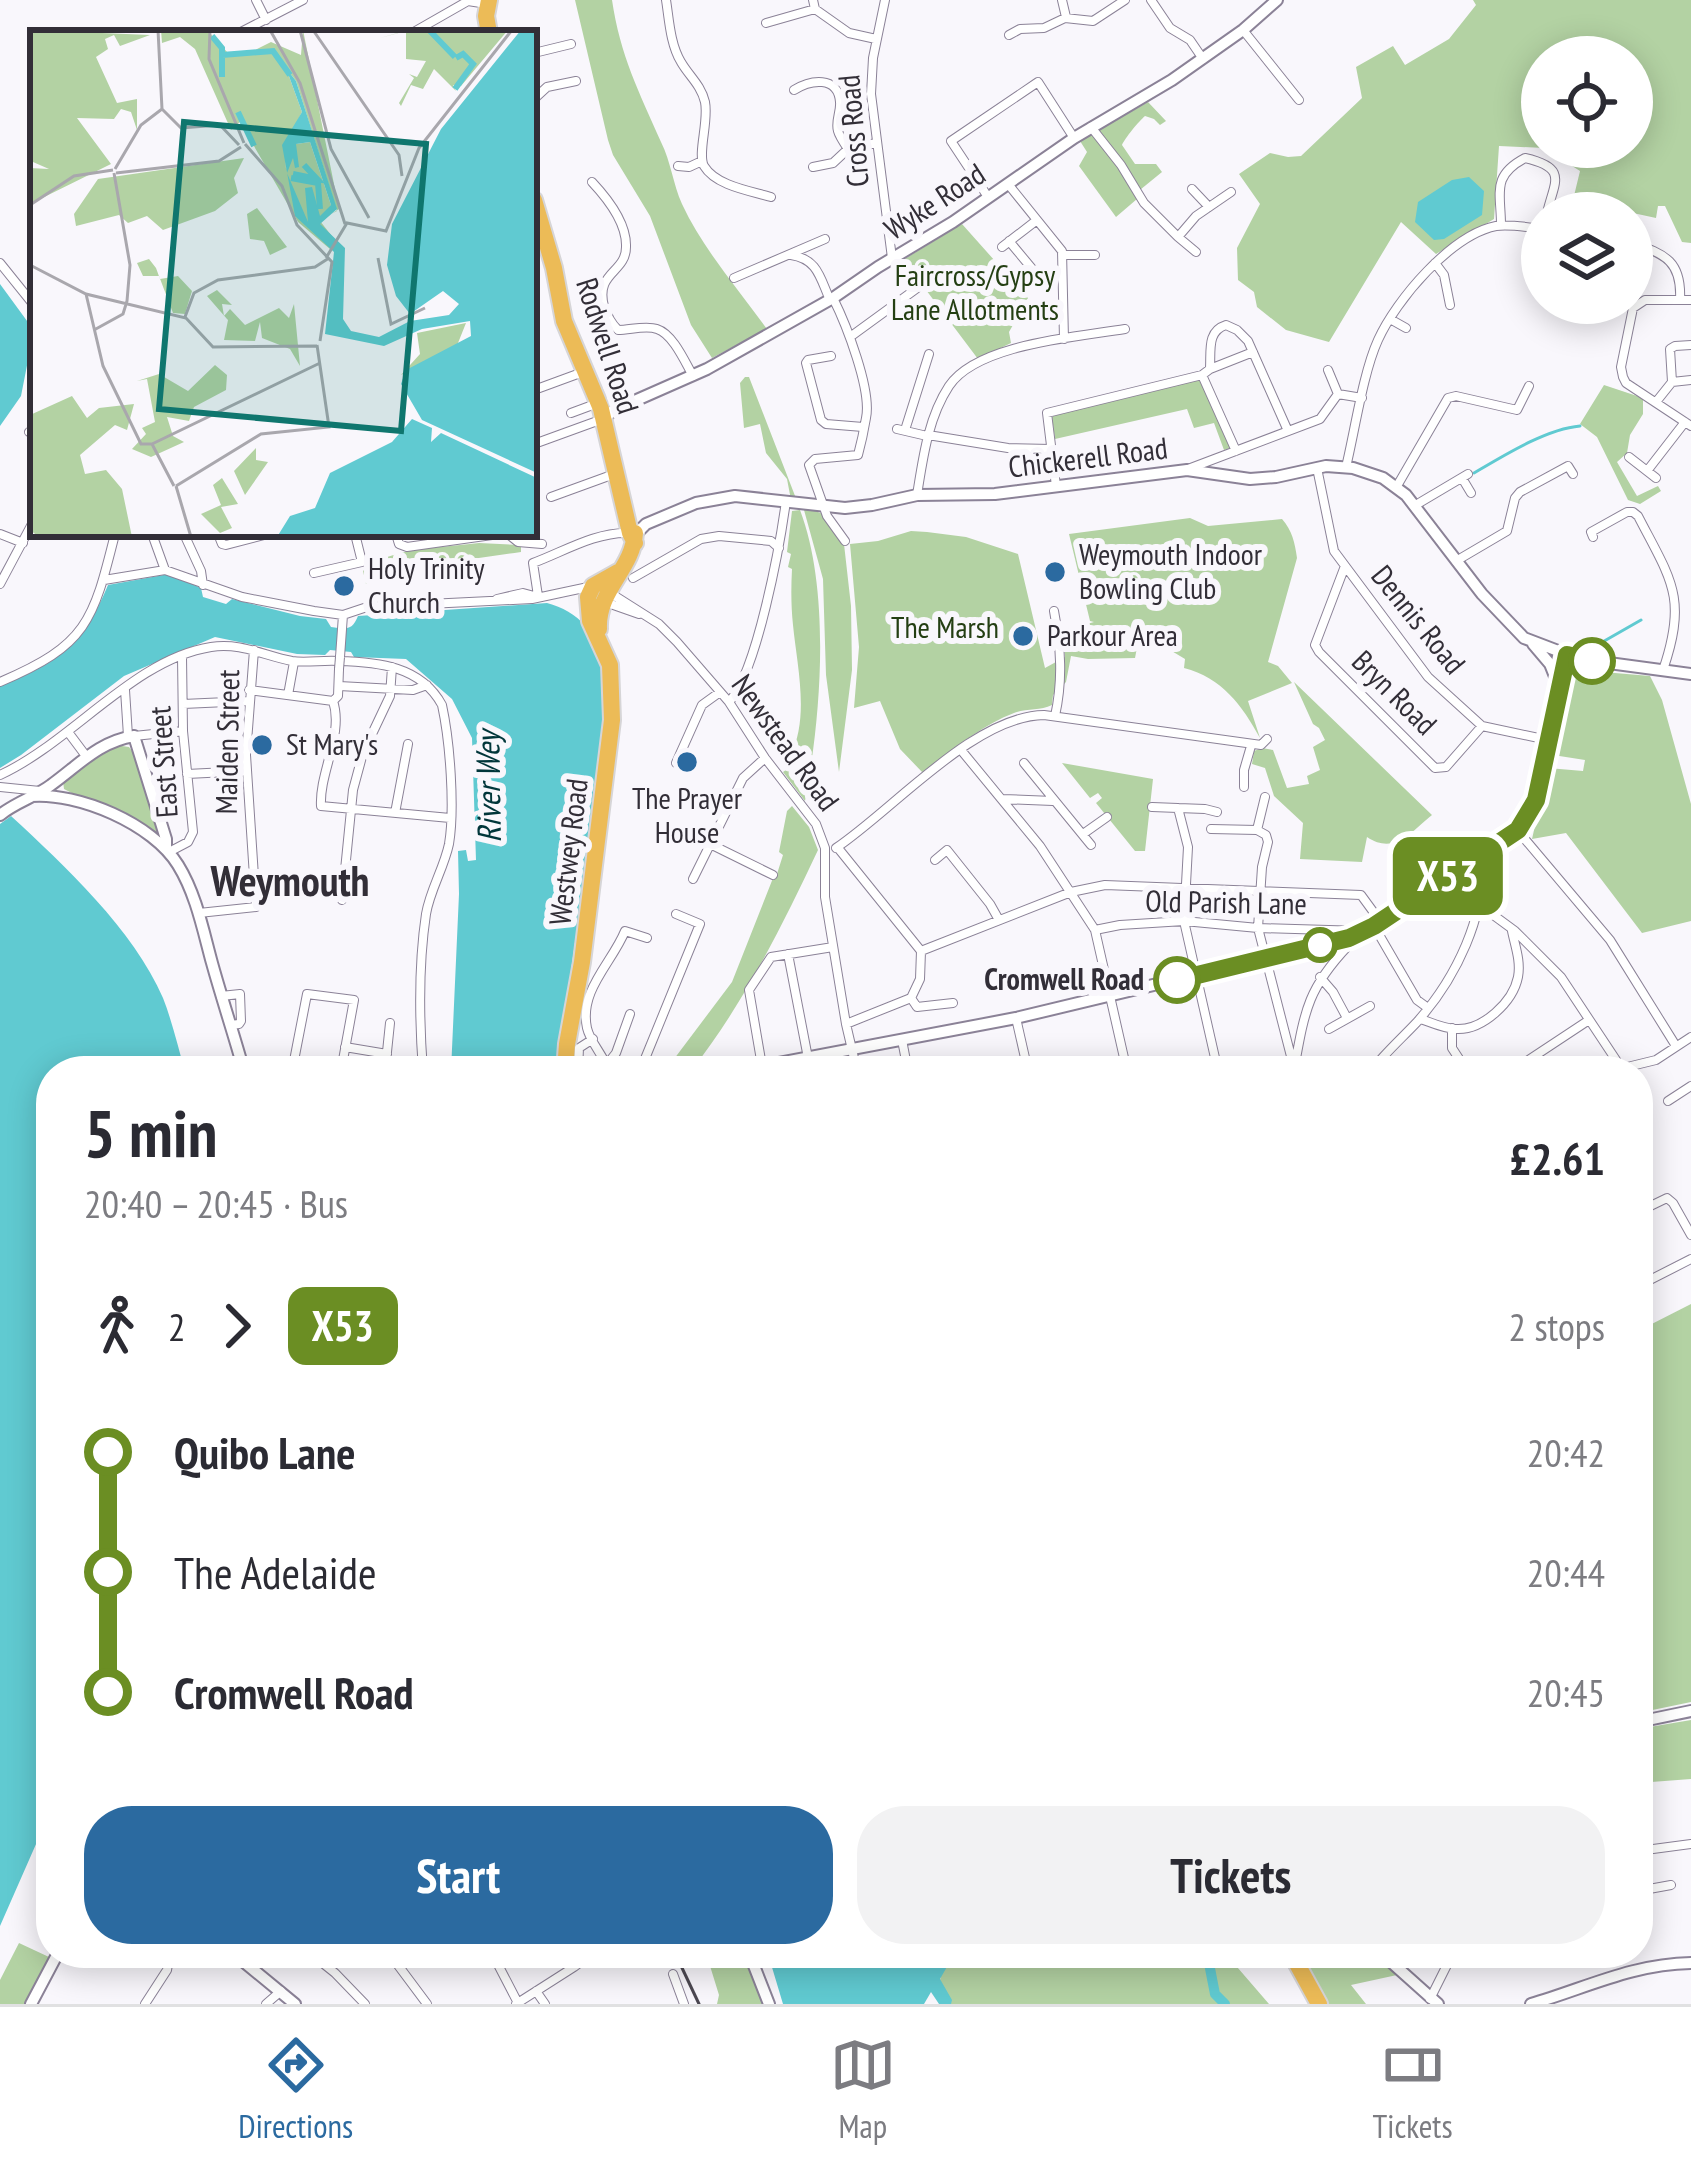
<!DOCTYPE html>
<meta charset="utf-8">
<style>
:root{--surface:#fff;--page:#f2f2f3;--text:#2b2b33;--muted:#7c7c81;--line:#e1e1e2;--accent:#2b6aa0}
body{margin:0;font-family:"PT Sans Narrow",sans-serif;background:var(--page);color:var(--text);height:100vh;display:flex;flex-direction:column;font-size:45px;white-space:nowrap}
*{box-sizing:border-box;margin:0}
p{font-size:39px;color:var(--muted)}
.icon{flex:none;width:66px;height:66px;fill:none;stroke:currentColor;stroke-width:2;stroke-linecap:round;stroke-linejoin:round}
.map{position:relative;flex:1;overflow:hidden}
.drawer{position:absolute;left:36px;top:1056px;width:1617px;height:912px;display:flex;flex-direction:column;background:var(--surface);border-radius:48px;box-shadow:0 6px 30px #0003}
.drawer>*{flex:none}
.badge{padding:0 24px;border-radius:18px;font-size:42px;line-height:78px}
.tools{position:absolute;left:1521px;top:36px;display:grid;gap:24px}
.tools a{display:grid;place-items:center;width:132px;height:132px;border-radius:50%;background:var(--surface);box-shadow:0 6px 30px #0003;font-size:60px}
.map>.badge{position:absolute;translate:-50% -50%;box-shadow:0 0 0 6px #fff}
.legs{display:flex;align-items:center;gap:18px;height:132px;padding:0 48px;font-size:39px}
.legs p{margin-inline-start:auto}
.head{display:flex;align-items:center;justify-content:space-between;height:204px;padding:0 48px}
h1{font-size:66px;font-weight:600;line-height:90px}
.button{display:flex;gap:24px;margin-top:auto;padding:24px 48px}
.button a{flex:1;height:138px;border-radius:48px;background:var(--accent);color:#fff;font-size:48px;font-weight:600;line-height:138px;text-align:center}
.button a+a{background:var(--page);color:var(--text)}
ul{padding:0 48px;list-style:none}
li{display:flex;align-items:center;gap:42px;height:120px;font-size:45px}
li i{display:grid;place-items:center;width:18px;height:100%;margin:0 15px;background:currentColor}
li i::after{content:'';width:30px;height:30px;margin:-15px;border:9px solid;border-radius:50%;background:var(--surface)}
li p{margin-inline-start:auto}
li:first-child i{background:linear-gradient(#0000 50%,currentColor 0)}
li:last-child i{background:linear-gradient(currentColor 50%,#0000 0)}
.tab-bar{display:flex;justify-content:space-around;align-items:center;height:168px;border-top:3px solid var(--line);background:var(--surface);font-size:33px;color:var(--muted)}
.tab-bar a{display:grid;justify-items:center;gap:6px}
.tab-bar .selected{color:var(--accent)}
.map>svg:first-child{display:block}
</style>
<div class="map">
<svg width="1691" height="2004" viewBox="0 0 1691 2004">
<rect width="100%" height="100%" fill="#f9f7fc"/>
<path fill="#b3d2a3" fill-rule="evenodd" d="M575 0H612C620 55 639 92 661 142 671 162 673 184 682 204 703 249 738 289 767 329L712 358 691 325 650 216 613 155 608 140Z
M1473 0H1691V243L1682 242 1665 206H1658L1656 218 1573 200 1580 171 1544 148 1499 146 1494 219 1436 254 1401 222 1329 342 1286 330 1257 307 1254 292 1238 280 1237 248 1260 204 1239 174 1270 153 1288 157 1301 156 1362 98 1356 67 1393 46 1405 65 1449 39 1476 5ZM1542 57H1632V147H1542Z
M1148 102 1166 121 1160 125 1154 119 1145 116C1139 121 1125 138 1122 145L1135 164H1156L1162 172 1135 194 1137 199 1116 217 1079 166 1087 152 1080 141Z
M962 224 1028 298 1009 332 1011 343 978 359 920 282 907 286 893 266Z
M1201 375 1230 448 1224 450 1214 423 1194 428 1187 409 1055 439 1052 417 1055 414Z
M745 377H749L797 501 791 500 787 479 766 453 760 424 744 428 740 383Z
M1604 385 1643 398V414L1630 435 1627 453 1617 462 1637 496 1658 486 1661 491 1640 504 1628 500 1597 437 1580 424Z
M810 509 823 514 844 544 851 606 852 670 839 772 826 675 823 579 804 510Z
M800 510C831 592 821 717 805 801L783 772 795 764 790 756C810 718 797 666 793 625 791 606 791 588 792 569L788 567 791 554 787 552 792 511Z
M1190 518 1208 526 1282 519C1292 530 1295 543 1297 558L1268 662 1278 666 1292 683 1248 701 1260 738C1242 705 1222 678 1184 668L1185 659 1140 632 1135 658 1088 659 1071 656 1066 682 1053 695 1052 705C1040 711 1027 708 1014 713 980 726 951 751 923 773L900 749 880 701 854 708 859 647 850 544 878 541 911 531 927 532 966 537 1018 554 1045 668 1065 657 1062 631 1094 622 1090 621 1069 534Z
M479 543 521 545V552C485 557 449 562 413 568 400 571 387 571 374 573V582L366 584 363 571C391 546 444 548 479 543Z
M1580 670 1650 676 1662 700 1691 804V921L1642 933 1566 833 1532 839 1548 768 1583 771 1585 760 1553 755 1567 685 1570 677Z
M1294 682 1432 815C1410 833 1394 855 1367 837L1362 862 1300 859 1303 823 1274 796 1265 768 1252 764 1254 751 1262 748 1273 750 1287 788 1309 784 1307 776 1320 770 1313 747 1325 740 1319 728 1313 724Z
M115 745 129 747 134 754 159 838 64 789 63 781 86 762Z
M1062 763 1153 779 1145 851H1135L1096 803 1102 798 1098 793 1090 798Z
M792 806 809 827 818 850C782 926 745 1002 691 1071H665L732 982 775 873 777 874 783 855 779 852 787 811Z
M1691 1304V1702L1638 1713V1331Z
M1691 1720V1779L1638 1783V1729Z
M19 1943 49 1957 26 2004H0V1980Z
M706 1953H749L769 2004H717L719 1995Z
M947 1953H1225L1269 2004H951L940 1980Z
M1301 1953H1373L1397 1975 1351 1985 1366 2004H1326Z"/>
<path fill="#60cad1" d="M1469 177 1484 191 1482 215 1444 239 1434 240 1415 222 1418 202 1452 180Z
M0 284 30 325 33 335 21 396 0 426Z
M169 574 201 588 203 597 226 604 232 599 300 616 326 619 331 627C346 629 352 631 358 616L547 603C578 611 599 634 605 667 611 710 599 763 594 805 582 894 570 983 555 1071H451L459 894 458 851 466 850 468 861 476 860 472 738 452 699 406 659 354 657 351 652 330 650 325 655 297 654 215 637 124 676 21 755 0 768V686C60 662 83 645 108 585Z
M11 816C64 865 134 930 163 998 172 1021 178 1047 185 1071H51V1810L0 1926V824Z
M774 1953H947L948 1965 940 1979 952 2000 951 2004H939L931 1992 924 2004H783L771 1964 778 1963Z"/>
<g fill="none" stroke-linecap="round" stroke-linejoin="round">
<path stroke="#60cad1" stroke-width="3" d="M1474 473C1503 456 1546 429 1580 426
M1599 644 1641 620
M1178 1953 1211 1963"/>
<path stroke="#60cad1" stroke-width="10" d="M1207 1953 1215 1994 1225 2004"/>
<defs>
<path id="street" d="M256 0 266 20
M666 0C669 18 670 44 681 62 689 76 701 85 705 102 709 122 697 154 704 166 716 186 751 191 771 197
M813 0 815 9 849 33 876 39
M885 0 873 58 871 94 892 258
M1062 0 1066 17
M1151 0 1170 28 1190 40 1203 59
M766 23 815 9
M1243 30 1299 100
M239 33 303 0
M412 33 468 1 487 4
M1009 35 1020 29 1044 28 1065 18 1093 21 1125 0
M534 53 571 44
M794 90C810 80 838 75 840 102 841 112 835 121 838 131 839 135 846 146 848 149
M534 99 547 87 576 81
M1091 127 1121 165 1144 203 1178 237 1196 216 1231 192
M678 166 689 167 702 161
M813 167 833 163 848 149 876 143
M592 182C607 198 627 223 626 247 626 273 595 272 604 306 608 316 610 322 618 330 630 330 646 325 657 329 673 334 685 362 693 376
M1008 184 1062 251 1064 339
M1192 189 1209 207
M988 197 951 141 1038 82 1074 138
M1501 225C1501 193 1491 176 1525 158 1569 168 1554 182 1547 213
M1178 237 1196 252
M1009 241 1039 277
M1632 243C1666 254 1682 262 1680 300
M1002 247 1037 220
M791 255C818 259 820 278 830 300
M1063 255H1095
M0 263 33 304
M1435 263 1444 275 1450 305
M734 278 825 239
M833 298C846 324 872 390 866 418 864 430 861 444 858 455L815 459 809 465 827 516 845 541
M1691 300H1645L1633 308 1621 367 1623 377 1626 383 1691 426
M1390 319 1406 328
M850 337 920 286
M831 356 808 360 806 363 821 420 826 424 863 427
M1210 368C1211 350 1207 331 1226 325L1237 330 1248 341 1288 431
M1328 370 1338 394 1362 398
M1202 375 1236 451
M1672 382 1670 349 1675 346 1691 345
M534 390 583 372
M1656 402 1672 382 1691 380
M571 413 598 403
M897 429 927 436
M905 430 929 354
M29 432 33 434
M928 435 1008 448 1051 449
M534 444 600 420
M1629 457 1656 478
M1346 467C1355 430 1363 373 1378 340 1396 300 1451 235 1496 226 1509 224 1528 227 1542 229
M1317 468 1334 551 1428 677 1482 726 1548 740
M1188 469 1320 419 1338 394
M1647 471 1685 422
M1462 478 1471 493
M1056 486 1047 413 1202 375 1210 369 1253 352
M1397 486 1448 398 1456 396 1517 410 1529 386
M917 495C923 458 928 418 949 386 977 344 1077 337 1125 329
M551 497 617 473
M1414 506 1468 474
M0 534 23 543
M152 534 165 570
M184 534 201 571 203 585
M218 534 222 544 226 545 268 534
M365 534 373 535
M396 534 399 544 407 547 499 534
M508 534 518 542 542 544
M1593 537 1591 532 1627 512H1633L1638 516C1671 580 1688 597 1663 670
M1456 561 1507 531 1515 498 1520 492 1568 466 1573 474
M1345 566 1315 645 1319 652 1435 768 1446 767 1482 726
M314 573 362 562 355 534
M633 578 701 539 719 536 771 541 779 548
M104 580 165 570 242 597 314 611 343 615 367 607 532 599 593 586
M0 584 33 522
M607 591 659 624 677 642 729 702 765 758 816 824 825 848V897L846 1024 857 1071
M538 596 533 563C563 552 595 532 628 533
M497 599 523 593 538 597
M602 601 639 614
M1054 611C1061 648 1063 680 1055 716
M340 657 343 615
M339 669 338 696 333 701C344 734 319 773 321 806L450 818
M0 682C87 645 93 622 115 534
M339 686 413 690 427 685
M125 690 128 736
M249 690 333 701
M288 695 294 662
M729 702C757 672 780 545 786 501
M183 704 249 701
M68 732 86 756
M134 736 183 731
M961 750 1040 846 1095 930 1127 1071
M676 763 702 705 720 692
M1024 763 1091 845
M187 774 247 771
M0 775C72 742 134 659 211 647 240 642 265 656 292 661 305 663 324 660 338 661 378 662 421 666 442 705 450 742 455 808 449 844 444 868 430 890 426 914 418 967 419 1018 423 1071
M0 787 40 791
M1244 787V770L1251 746
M1002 799 1053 801
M1152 807 1178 808 1188 847 1184 921 1218 1071
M1178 808 1205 809 1217 812
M395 813 408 744
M1211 829 1257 830 1266 835 1268 842 1262 867 1258 928 1294 1068 1308 1071
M1257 830 1265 797
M1518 831 1610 940 1676 1046
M1083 834 1107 817
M710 844 773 875
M836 848C893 810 974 716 1044 715L1261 745 1267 739
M838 848 921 951 1071 892 1105 885 1361 895 1380 921
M169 852 188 842 193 832 183 731 182 657
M935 860 947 850 990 904 999 920
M693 879 743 778 765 758
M344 884 367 887
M342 900 353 790 363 753 390 696 392 667
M1481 906 1515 931 1561 977 1616 1060 1619 1069
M199 913 256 907 246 755 254 650
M1374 926 1417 1000 1428 1008
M1095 930 1120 925 1184 921 1258 928 1362 931
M788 954 808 1058
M1320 977 1333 992 1347 1018
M221 996 240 994 241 1021 239 1024 231 1025
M911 998 917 1007 953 1003
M1016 1018 1028 1071
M1421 1019C1432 1023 1445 1029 1457 1029 1483 1030 1513 1002 1518 977 1521 961 1515 946 1512 931
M846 1024 911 998 920 979 921 951
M1452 1028V1048L1467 1071
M1329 1029 1370 1006
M902 1040 908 1071
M345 1047 387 1054
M608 1063 616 1053 630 1014
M1295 1064C1305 1009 1309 987 1348 946L1349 938
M762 1066 749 990 771 957 833 947
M1619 1069 1656 1060 1691 1037
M292 1071 307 994 354 1000 341 1071
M385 1071 390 1023
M578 1071 579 1048 593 1039
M609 1071C604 1056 590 1042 587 1028 579 990 612 963 625 931L647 938
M640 1071 700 924 676 914
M1371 1071C1385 1053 1402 1038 1417 1022 1456 978 1487 915 1482 856
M1512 1071 1589 1020
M1668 1101 1691 1086
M1638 1143 1646 1138
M1638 1212 1667 1198 1673 1203 1691 1235
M1638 1286 1691 1259
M1638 1851 1691 1844
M1638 1891 1671 1885
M310 1953 335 1973 365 2004
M389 1953 427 2004
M492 1953 518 2003
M600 1953 619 1955 629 1959
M673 1974 684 2004
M536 1991 545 2004
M1430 1999 1453 1953
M145 2004 167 1970 169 1959
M266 2004 281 1991
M516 2004 574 1967 582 1961 585 1953"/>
<path id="secondary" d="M604 418 614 410 707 369 833 298 878 267 953 222 1074 138 1172 80 1243 30 1277 0
M636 534 646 524 696 503 735 496 845 508 872 505 917 495 995 494 1187 470 1250 479 1276 477 1326 466 1353 468 1383 478 1406 495 1482 594 1524 638 1579 659 1691 674
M1533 644 1550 664 1558 684
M31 796C78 792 153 824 178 865 196 894 203 930 212 963 222 999 234 1035 244 1071
M0 815C16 802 35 797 51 785 79 765 98 742 134 736L166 839V849
M736 1071 1016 1018 1349 938 1365 931 1518 831 1536 799 1566 655
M1638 1722 1691 1711
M153 1953 174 1959 189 1953
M233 1953 295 2004
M749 1953 769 2004
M1381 1953 1438 2004
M31 2004 58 1953
M1531 2004C1586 1988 1632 1964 1691 1963"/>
<path id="highway" d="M489 0 486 16 489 33
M534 200 554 268 564 321 601 409 630 533 635 543
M599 629C597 590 633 569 635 533
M565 1071 567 1044 582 962 612 720 610 665 590 621 588 597 593 586 618 572
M1291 1953 1319 2004"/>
</defs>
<use href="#street" stroke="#8b8297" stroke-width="10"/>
<use href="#secondary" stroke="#8b8297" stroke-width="14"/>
<use href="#highway" stroke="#d6d5d7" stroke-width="20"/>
<use href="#street" stroke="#fff" stroke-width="8"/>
<use href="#secondary" stroke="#fff" stroke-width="10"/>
<use href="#highway" stroke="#ecbb57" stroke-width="16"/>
<path stroke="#4c4851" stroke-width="3" d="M675 1953 699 2004"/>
<defs>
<path id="street-bridge" d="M339 669 340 657"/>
</defs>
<use href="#street-bridge" stroke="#8b8297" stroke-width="10" stroke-linecap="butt"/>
<use href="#street-bridge" stroke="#fff" stroke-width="8"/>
</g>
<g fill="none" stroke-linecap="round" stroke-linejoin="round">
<defs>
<path id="line-1" d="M1177 980 1349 938 1374 926 1518 830 1536 800 1567 655 1592 661"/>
</defs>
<use href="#line-1" stroke="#fff" stroke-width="27"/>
<use href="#line-1" stroke="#6b8e23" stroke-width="18"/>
</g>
<g fill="#2b6aa0" stroke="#f9f7fc" stroke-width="4.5">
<circle cx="1055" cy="572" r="12"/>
<circle cx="344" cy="586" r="12"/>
<circle cx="1023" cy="636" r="12"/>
<circle cx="262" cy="745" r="12"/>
<circle cx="687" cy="762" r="12"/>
</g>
<g fill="#fff" stroke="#6b8e23" stroke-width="6">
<circle cx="1592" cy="661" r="21"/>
<circle cx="1320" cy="945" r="15"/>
<circle cx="1177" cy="980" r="21"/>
</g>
<g text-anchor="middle" stroke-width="12" stroke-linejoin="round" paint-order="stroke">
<g font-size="30" fill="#322e37" stroke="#f9f7fc">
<text transform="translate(854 131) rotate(-95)" y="10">Cross Road</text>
<text transform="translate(935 202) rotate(-33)" y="10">Wyke Road</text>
<text transform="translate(607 346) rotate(72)" y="10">Rodwell Road</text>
<text transform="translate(1088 458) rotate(-7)" y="10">Chickerell Road</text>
<text transform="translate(1418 620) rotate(51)" y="10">Dennis Road</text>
<text transform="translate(1394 693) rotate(45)" y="10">Bryn Road</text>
<text transform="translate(228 742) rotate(-89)" y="10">Maiden Street</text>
<text transform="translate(785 743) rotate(54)" y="10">Newstead Road</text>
<text transform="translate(164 762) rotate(-94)" y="10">East Street</text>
<text transform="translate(569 852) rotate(-83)" y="10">Westwey Road</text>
<text transform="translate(1226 903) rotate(1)" y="10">Old Parish Lane</text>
</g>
<g font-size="30" fill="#243f13" stroke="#f9f7fc">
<text x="975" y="286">Faircross/Gypsy<tspan x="975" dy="34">Lane Allotments</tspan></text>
<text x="945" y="638">The Marsh</text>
</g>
<g font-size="30" fill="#322e37" stroke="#f9f7fc" text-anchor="start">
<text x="1079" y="565">Weymouth Indoor<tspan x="1079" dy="34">Bowling Club</tspan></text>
<text x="368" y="579">Holy Trinity<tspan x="368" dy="34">Church</tspan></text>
<text x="1047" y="646">Parkour Area</text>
<text x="286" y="755">St Mary's</text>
<text x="687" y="809" text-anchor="middle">The Prayer<tspan x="687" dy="34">House</tspan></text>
</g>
<g font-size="30" font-weight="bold" fill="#322e37" stroke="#f9f7fc" text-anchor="end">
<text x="1144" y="990">Cromwell Road</text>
</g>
<g font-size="33" font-style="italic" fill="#01363a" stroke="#f9f7fc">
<text transform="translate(488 787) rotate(-91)" y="12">River Wey</text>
</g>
<g font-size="42" font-weight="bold" fill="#322e37" stroke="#f9f7fc">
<text x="290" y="896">Weymouth</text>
</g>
</g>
<g transform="translate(30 30)">
<rect width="507" height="507" fill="#f9f7fc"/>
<path d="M0 0 120 5 90 16 84 5 75 9 78 19 66 27 87 73 107 69V100L101 82 91 79 84 89 47 88 81 134 0 174V138L19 139 3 132 0 112ZM131 0H177L198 23 213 26 241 12 271 25 273 0 309 179 290 191 305 210 300 219 268 192 210 92 201 100 165 19 150 7 132 13ZM256 38 266 51 307 181 297 186 301 175 280 112 266 114 256 139 255 115 272 82ZM378 0H478L431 56 423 55 426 61 404 39 393 59 381 55 371 76 369 73 384 48 379 44 387 47 396 31 376 29V1L350 8ZM214 128 204 148 208 163 185 181 133 200 117 186 98 193 89 185 46 196 44 184 68 149ZM227 178 257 217 240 225 234 211 220 209 217 184ZM119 229 126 238 130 249 148 246 162 261 155 284 143 283 129 246H113L107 233ZM187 260 202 275 192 274 194 286 200 279 215 295 249 278 259 288 264 274 270 336 260 319 232 308 230 292 225 311 194 310 198 290 197 289 177 266ZM436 293 426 318 371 345 390 324 387 303ZM185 335 197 345 196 360 164 377 159 391 137 387 143 406 154 412 121 427 102 419 116 404 112 398 125 392 117 349 107 351 129 344 158 361ZM42 366 57 388 69 378 104 374 97 400 85 395 50 425 55 444 76 440 92 459 102 507H9L0 500V385ZM226 418V430L238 432 215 465 204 441ZM192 448 208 474 191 477 202 498 190 503 171 484 191 475 183 455Z" fill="#b3d2a3" fill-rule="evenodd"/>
<path d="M491 0H507V443L392 390 371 354 376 340 441 306 440 291 392 299 354 316 295 304 304 222 265 186 252 115 272 82 256 38 266 51 307 179 290 194 315 218 313 289 321 301 349 307 380 291 419 285 429 274 413 261 380 284 366 266 357 235 362 194 411 99ZM280 112 301 175 290 186 282 157 275 158 278 192 257 143 263 128 265 138 269 137 266 114ZM382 389 402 398 401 412 411 403 507 448V507H247L260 486 285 478 300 443 362 412Z" fill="#60cad1" fill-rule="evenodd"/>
<path fill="none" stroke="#60cad1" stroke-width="6" d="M399 0 425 27M182 6 192 18V47M192 25 243 21 260 45M425 59 443 34 433 24 426 28M208 82 224 116M263 144 287 149 274 135M261 148 288 153 290 179"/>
<path fill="none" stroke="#a9a7ad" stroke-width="3" d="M128 0 132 79M180 0 179 29 214 113M240 0 270 53 315 194M270 0 301 119 339 188M283 0 369 125 372 146M132 79 151 98 190 95 209 115M215 114 252 156 267 195 302 232 290 311M85 139 111 95 132 79M86 143 189 131 211 117M0 175 44 146 83 140M296 228 317 193 356 201 389 118 482 0M348 228 361 294 395 278M0 235 56 264 156 288 183 317 287 316M56 264 73 336 111 414H122M155 287 164 263 188 250 285 237 299 228M64 300 93 284 97 271 100 235 84 143M122 414 290 333M122 414 144 456M146 456 231 404 299 397 287 315M146 456 161 507"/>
<path fill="#0f766e" fill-opacity="0.15" stroke="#0f766e" stroke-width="6" d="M154 92 396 114 371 401 129 379Z"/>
<rect width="507" height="507" fill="none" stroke="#322e37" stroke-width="6"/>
</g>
</svg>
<div class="tools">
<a><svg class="icon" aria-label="locate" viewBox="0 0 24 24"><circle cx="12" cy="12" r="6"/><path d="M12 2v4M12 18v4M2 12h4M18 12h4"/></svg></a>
<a><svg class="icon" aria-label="layers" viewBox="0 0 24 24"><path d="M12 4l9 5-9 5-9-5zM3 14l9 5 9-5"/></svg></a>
</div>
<b class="badge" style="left:1448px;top:876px;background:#6b8e23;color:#fff">X53</b>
<section class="drawer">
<div class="head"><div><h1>5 min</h1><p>20:40 – 20:45 · Bus</p></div><b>£2.61</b></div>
<div class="legs"><svg class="icon" aria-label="walk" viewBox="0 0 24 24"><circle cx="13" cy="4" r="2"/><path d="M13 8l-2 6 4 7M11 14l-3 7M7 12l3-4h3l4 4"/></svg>2<svg class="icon" aria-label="forward" viewBox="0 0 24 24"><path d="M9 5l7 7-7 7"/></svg><b class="badge" style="background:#6b8e23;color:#fff">X53</b><p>2 stops</p></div>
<ul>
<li><i style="color:#6b8e23"></i><b>Quibo Lane</b><p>20:42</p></li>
<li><i style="color:#6b8e23"></i><span>The Adelaide</span><p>20:44</p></li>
<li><i style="color:#6b8e23"></i><b>Cromwell Road</b><p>20:45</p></li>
</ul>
<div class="button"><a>Start</a><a>Tickets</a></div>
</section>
</div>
<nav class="tab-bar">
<a class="selected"><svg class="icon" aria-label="directions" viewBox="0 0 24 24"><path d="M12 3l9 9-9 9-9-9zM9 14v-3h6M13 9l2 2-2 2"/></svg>Directions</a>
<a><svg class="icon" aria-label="map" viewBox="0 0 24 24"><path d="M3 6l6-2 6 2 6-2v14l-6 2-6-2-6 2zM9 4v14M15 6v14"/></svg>Map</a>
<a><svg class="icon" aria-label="tickets" viewBox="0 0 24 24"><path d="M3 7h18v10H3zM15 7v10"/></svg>Tickets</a>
</nav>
